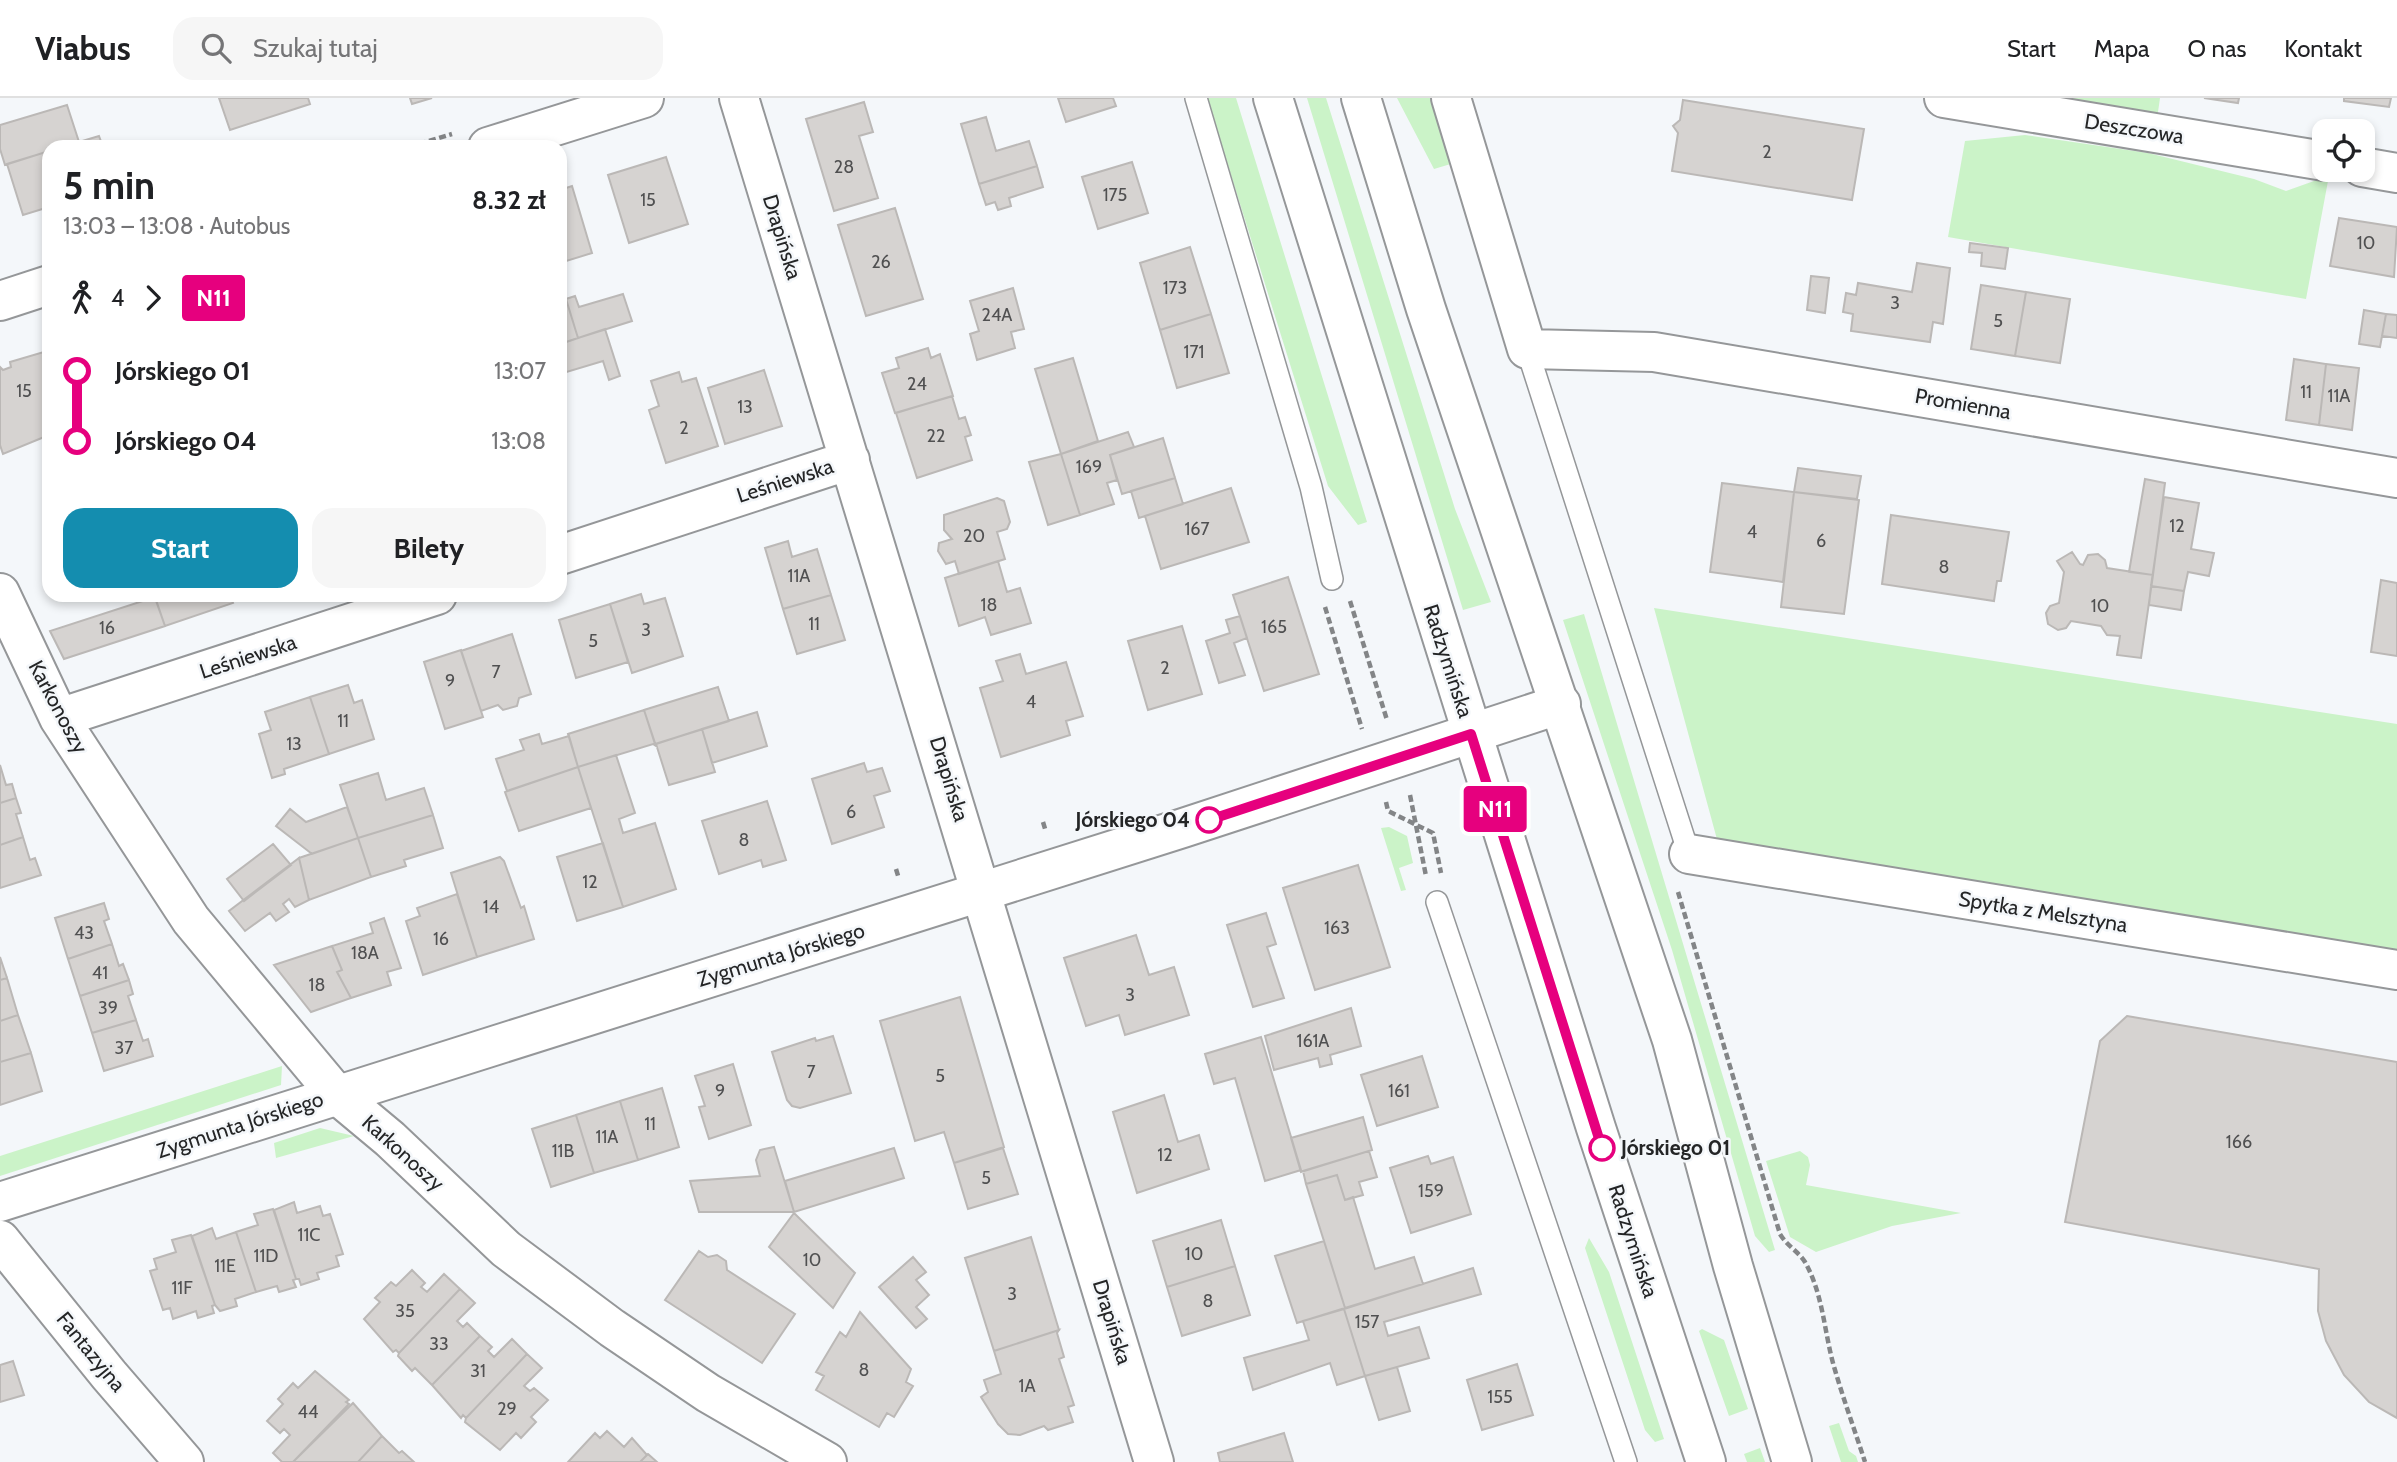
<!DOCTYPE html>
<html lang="pl">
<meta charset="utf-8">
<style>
:root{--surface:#fff;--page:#f6f6f6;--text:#202124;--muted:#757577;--line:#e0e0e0;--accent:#148daf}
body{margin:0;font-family:Cabin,sans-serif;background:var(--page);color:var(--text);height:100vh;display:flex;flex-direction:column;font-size:26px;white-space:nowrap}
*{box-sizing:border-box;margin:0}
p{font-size:23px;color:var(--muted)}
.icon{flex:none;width:38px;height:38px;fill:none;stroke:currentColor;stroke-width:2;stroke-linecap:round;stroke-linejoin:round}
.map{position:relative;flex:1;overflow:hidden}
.details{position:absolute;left:42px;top:42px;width:525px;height:462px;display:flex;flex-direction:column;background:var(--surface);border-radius:21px;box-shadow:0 4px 10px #0003}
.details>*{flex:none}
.badge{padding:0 14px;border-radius:5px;font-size:24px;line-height:46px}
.tools{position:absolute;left:2312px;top:21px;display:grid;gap:14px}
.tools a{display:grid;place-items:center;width:63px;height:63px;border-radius:14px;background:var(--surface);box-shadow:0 4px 10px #0003;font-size:35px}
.map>.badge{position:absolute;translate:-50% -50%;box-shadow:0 0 0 4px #fff}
.legs{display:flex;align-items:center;gap:10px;height:77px;padding:0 21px;font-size:23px}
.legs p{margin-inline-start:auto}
.headline{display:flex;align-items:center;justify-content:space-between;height:119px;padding:0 21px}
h1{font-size:38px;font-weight:700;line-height:52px}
.button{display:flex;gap:14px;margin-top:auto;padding:14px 21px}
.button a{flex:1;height:80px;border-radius:21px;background:var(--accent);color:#fff;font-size:28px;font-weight:700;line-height:80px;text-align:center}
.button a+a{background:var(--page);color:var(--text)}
ul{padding:0 21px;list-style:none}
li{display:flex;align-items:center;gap:24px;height:70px;font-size:26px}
li i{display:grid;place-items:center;width:10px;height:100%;margin:0 9px;background:currentColor}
li i::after{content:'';width:18px;height:18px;margin:-9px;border:5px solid;border-radius:50%;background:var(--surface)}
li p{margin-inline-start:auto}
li:first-child i{background:linear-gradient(#0000 50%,currentColor 0)}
li:last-child i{background:linear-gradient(currentColor 50%,#0000 0)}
header{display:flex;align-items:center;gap:42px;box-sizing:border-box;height:98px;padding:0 35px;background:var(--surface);border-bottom:2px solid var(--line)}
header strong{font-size:33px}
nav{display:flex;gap:38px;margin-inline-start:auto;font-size:24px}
.search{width:490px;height:63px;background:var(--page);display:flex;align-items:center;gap:18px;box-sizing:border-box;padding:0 24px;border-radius:21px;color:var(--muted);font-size:26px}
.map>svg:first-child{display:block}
</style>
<header>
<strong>Viabus</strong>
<div class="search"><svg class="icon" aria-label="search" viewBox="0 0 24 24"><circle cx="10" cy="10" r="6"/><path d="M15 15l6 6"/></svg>Szukaj tutaj</div>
<nav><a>Start</a><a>Mapa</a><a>O nas</a><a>Kontakt</a></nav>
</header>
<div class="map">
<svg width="2397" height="1364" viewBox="0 0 2397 1364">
<rect width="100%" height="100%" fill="#f4f7fa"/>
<path fill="#cbf3c8" d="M1207 0H1236L1367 424 1358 427 1328 388Z
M1307 0H1326L1455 411 1491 504 1463 512Z
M1397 0H1435L1454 65 1434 71Z
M2034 0H2160L2157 21Z
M2025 37 2148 55 2254 81 2286 93 2314 83H2328L2306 201 1948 139 1965 43Z
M1654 510 2397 626V863L1718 745Z
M1584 516 1775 1152 1769 1154 1755 1138 1672 852 1563 522Z
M1389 729 1407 738 1413 765 1399 770 1406 792 1401 793 1381 730Z
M282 968 281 987 0 1078V1058Z
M320 1030 354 1038 276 1060 274 1045Z
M1800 1053 1808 1059 1810 1067 1806 1087 1961 1115 1892 1128 1816 1154 1790 1139 1766 1063Z
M1589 1140 1609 1174 1664 1341 1655 1344 1645 1332 1585 1150Z
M1702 1231 1724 1242 1748 1311 1729 1318 1699 1233Z
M1839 1325 1849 1353 1856 1358 1858 1364H1841L1829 1328Z
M1760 1350 1765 1364H1747L1744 1356Z"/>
<path fill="#d6d3d1" stroke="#bbb8b6" stroke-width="2" d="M219 0H308L310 6 230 32Z
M410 0H432L412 6Z
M1058 0H1113L1116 8 1066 24Z
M2204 0H2239L2238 5Z
M2344 0H2391L2389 9 2344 3Z
M1683 2 1864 31 1852 102 1672 73 1678 35 1673 28 1680 22Z
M864 4 873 34 859 38 878 100 834 113 806 21Z
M67 7 79 44 49 49V53L5 67 0 51V27Z
M986 19 996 53 1029 43 1037 68 979 86 961 26Z
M99 38 103 49H62L79 44Z
M197 45V49H120V46Z
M49 53V109L23 117 7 66Z
M666 59 688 126 629 145 608 77Z
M1132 64 1148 115 1098 131 1082 79Z
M1037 68 1043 89 1009 100 1011 108 998 112 995 104 986 107 979 86Z
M572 88 592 155 560 165V92Z
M895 110 923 201 866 218 838 127Z
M2339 120 2397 129 2394 179 2330 168Z
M1970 145 2008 150 2005 171 1981 168 1982 155 1969 154Z
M1190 149 1211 216 1160 232 1140 165Z
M1917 165 1950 170 1943 226 1933 224 1930 244 1851 233 1853 216 1843 214 1846 195 1856 197 1858 185 1912 194Z
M1811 178 1829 180 1825 215 1807 212Z
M1981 187 2026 194 2015 258 1971 251Z
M1013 190 1024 231 1011 234 1015 250 977 262 970 236 979 233 970 203Z
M2026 194 2070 201 2060 265 2015 258Z
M623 196 632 223 578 240 566 201 575 198 579 209Z
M566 201 578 240 560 246V203Z
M2364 212 2386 216 2380 249 2359 246Z
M1211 216 1229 275 1177 290 1160 232Z
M2386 216 2397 217V240L2382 238Z
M605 231 620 278 609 282 603 263 560 276V246Z
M928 250 931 260 940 256 953 298 895 315 882 275 899 270 896 260Z
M47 253 49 337 3 356 0 347V269L3 272 11 269 10 264Z
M1073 260 1098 343 1061 356 1035 271Z
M2294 261 2326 266 2319 327 2286 322Z
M2326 266 2359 270 2352 332 2319 327Z
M764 272 782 328 725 346 708 290Z
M679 274 682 284 696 280 718 348 666 365 649 312 659 308 651 283Z
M952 298 959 321 965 319 971 337 965 339 972 362 917 380 896 315Z
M1128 334 1134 349 1110 357 1117 382 1107 385 1114 406 1080 417 1061 356Z
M1163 340 1175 380 1122 396 1110 357Z
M1061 356 1080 417 1048 427 1029 364Z
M1798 370 1861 378 1857 401 1794 394Z
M1175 380 1183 406 1139 420 1131 393Z
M2145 381 2165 385 2153 477 2129 474Z
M1722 385 1794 394 1783 484 1710 474Z
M1231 390 1249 444 1161 471 1145 418Z
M1794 394 1859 402 1844 516 1781 509Z
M2164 399 2199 405 2191 451 2214 455 2209 478 2188 474 2184 493 2151 488Z
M997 400 1004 403 1010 424 1007 431 997 434 1005 461 959 476 955 463 946 466 938 453 939 445 952 441 944 432V417Z
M1891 417 2009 434 2001 483H1997L1994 503 1882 486Z
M788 443 792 459 817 451 831 497 783 511 765 450Z
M2072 454 2080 466 2083 467 2088 457 2098 456 2105 462 2107 470 2153 477 2141 560 2117 557 2120 538 2107 537 2101 528 2071 523 2066 530 2058 532 2048 526 2046 515 2050 508 2059 505 2064 474 2057 463Z
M998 463 1007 494 1020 490 1031 525 991 537 985 519 959 528 945 480Z
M1288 479 1319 576 1264 593 1233 497Z
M2381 482 2397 485V558L2371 554Z
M2151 488 2184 493 2181 512 2149 507Z
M641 496 644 506 665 500 683 558 632 575 610 506Z
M154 497H230L233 505 165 528Z
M831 497 845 542 797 556 783 511Z
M155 499 165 528 64 561 50 533Z
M610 506 628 564 576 580 559 522Z
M1240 518 1247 540 1234 545 1245 577 1219 585 1206 543 1230 535 1226 522Z
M1182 528 1202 596 1148 612 1128 543Z
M512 536 531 596 519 600 517 608 503 612 498 607 481 613 461 553Z
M461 552 483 619 445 631 424 564Z
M1020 556 1026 576 1066 564 1083 618 1066 623 1070 637 1001 659 980 590 1003 583 996 563Z
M348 587 354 605 362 602 374 641 329 656 310 599Z
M718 589 729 623 655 646 644 612Z
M310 599 329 656 284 671 285 676 272 680 259 636 271 632 265 614Z
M644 612 656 648 653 646 578 669 568 636Z
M757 614 767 648 712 665 702 631Z
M702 631 715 674 669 687 656 646Z
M539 636 542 646 569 638 578 669 507 693 496 661 524 652 520 642Z
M616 657 635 715 619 721 623 735 655 725 676 791 623 809 578 669Z
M864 665 867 674 882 670 890 693 874 698 884 729 832 746 812 681Z
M0 667 6 687 12 686 16 700 0 705Z
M578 669 591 710 519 733 505 694Z
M378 675 386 702 424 690 433 717 358 740 340 687Z
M16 700 21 715 16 716 23 739 0 747V705Z
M767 703 786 762 763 769 761 762 719 776 702 723Z
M347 709 358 740 312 756 276 728 290 711 306 724Z
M433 717 443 750 404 762 406 768 371 779 358 740Z
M23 739 30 762 35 760 41 777 0 790V747Z
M358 740 371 779 309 802 299 760Z
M603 745 623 809 577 823 557 759Z
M273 746 291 767 244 803 227 781Z
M500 759 504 763 521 810 524 808 534 841 477 859 451 775Z
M299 760 309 802 295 809 289 801 283 806 289 814 276 823 270 815 245 833 229 813Z
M1358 767 1390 869 1315 892 1283 790Z
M457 796 477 859 423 877 406 823 420 818 417 810Z
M104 805 109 821 104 823 112 846 68 861 55 820Z
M1266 815 1276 846 1267 849 1284 900 1253 909 1227 827Z
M384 820 401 870 387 874 391 887 351 900 337 874 342 872 332 848 373 835 370 825Z
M1136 837 1149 877 1174 869 1189 917 1125 937 1119 917 1086 928 1064 860Z
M112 846 119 868 123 866 129 882 80 898 68 861Z
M332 848 342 872 337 874 351 900 311 914 274 867Z
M0 859 7 880 0 882Z
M7 880 18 917 0 923V882Z
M129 882 133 896 128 898 136 922 92 935 80 898Z
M960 899 1004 1049 954 1065 944 1034 915 1043 880 923Z
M1351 910 1361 948 1330 957 1332 966 1320 969 1318 960 1274 972 1265 938Z
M18 917 31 955 0 964V923Z
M2127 918 2397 964V1320L2369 1304 2344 1277 2326 1243 2318 1213 2319 1171 2065 1124 2100 943Z
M136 922 143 943 148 941 153 958 104 973 92 935Z
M833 938 851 995 800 1010 792 1008 787 1002 772 954 815 940 816 943Z
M1261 939 1301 1072 1265 1083 1235 980 1214 986 1205 956Z
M31 955 42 993 0 1007V964Z
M1422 958 1438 1009 1377 1028 1361 977Z
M733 966 751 1027 709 1041 699 1009 705 1008 695 978Z
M662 990 679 1049 638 1062 620 1003Z
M1164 997 1178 1044 1199 1037 1209 1071 1137 1095 1113 1014Z
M620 1003 638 1062 594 1075 576 1017Z
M576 1017 594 1075 551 1089 532 1031Z
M1363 1019 1372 1052 1301 1074 1291 1040Z
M774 1049 794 1114H699L690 1083 760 1078 756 1062 760 1052Z
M894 1050 904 1080 794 1114 785 1083Z
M1003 1050 1018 1096 968 1111 954 1065Z
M1369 1053 1377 1079 1359 1084 1363 1097 1345 1102 1337 1077 1306 1086 1303 1073Z
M1428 1058 1431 1066 1453 1059 1471 1116 1411 1135 1390 1070Z
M1337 1077 1345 1102 1353 1099 1375 1171 1414 1159 1423 1186 1345 1210 1306 1086Z
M294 1104 297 1115 320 1108 323 1118 330 1116 343 1156 336 1158 339 1168 317 1175 319 1181 301 1187 299 1181H296L274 1112Z
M273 1111 296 1181 293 1182 296 1189 279 1194 277 1188 256 1194 236 1134 258 1127 254 1116Z
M794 1115 855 1175 833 1210 769 1149Z
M1221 1122 1235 1168 1167 1189 1153 1143Z
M212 1130 216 1141 236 1134 256 1194 235 1201 237 1208 220 1213 215 1207 192 1138Z
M191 1137 215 1207 212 1208 214 1215 198 1220 196 1213 173 1221 170 1210 163 1212 150 1173 157 1171 154 1161 176 1154 172 1142Z
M1031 1139 1059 1232 994 1253 965 1160Z
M1324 1143 1345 1210 1297 1225 1275 1158Z
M699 1153 708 1159 717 1157 726 1163 727 1172 795 1216 762 1265 665 1202Z
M913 1159 926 1174 916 1182 929 1197 916 1209 927 1221 916 1230 879 1189Z
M1235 1168 1250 1217 1182 1238 1167 1189Z
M1473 1170 1481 1196 1384 1224 1388 1238 1419 1229 1429 1260 1365 1278 1344 1211Z
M412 1172 425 1185 421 1189 427 1194 444 1176 460 1191 399 1255 396 1252 393 1254 364 1221 380 1204 375 1200 391 1184 396 1188Z
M460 1191 475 1205 457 1223 463 1229 467 1225 480 1238 432 1287 415 1270 412 1273 398 1258 399 1255Z
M1344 1211 1365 1278 1337 1287 1330 1265 1253 1292 1244 1260 1309 1242 1303 1223Z
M860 1214 911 1271 906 1284 913 1288 894 1319 887 1315 879 1329 816 1292 824 1278 816 1274 840 1234 846 1239Z
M1059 1232 1057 1235 1064 1259 1059 1261 1074 1307 1068 1309 1073 1324 1048 1332 1044 1328 1020 1337 1008 1336 998 1326 981 1299 988 1294 984 1282 1001 1276 994 1253Z
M480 1238 492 1249 488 1253 494 1259 512 1241 527 1256 466 1320 463 1317 461 1320 432 1287Z
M527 1256 542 1270 524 1288 530 1293 534 1290 548 1302 531 1319 536 1324 521 1340 516 1335 500 1352 465 1324 466 1320Z
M13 1263 24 1297 0 1304V1267Z
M1517 1266 1533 1317 1482 1332 1467 1282Z
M1397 1269 1410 1313 1379 1322 1365 1278Z
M315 1273 349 1302 346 1304 349 1306 293 1364H282L273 1355 290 1337 284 1331 280 1335 267 1323 283 1306 278 1301 293 1285 298 1290Z
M353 1305 382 1338 358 1364H293Z
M607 1333 624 1349 632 1340 647 1357 640 1364H568L595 1335 600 1340Z
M1284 1335 1293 1364H1220L1218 1355Z
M382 1338 399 1355 402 1353 414 1364H358Z
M648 1356 657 1364H640Z"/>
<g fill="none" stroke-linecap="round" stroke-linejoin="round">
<defs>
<path id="service" d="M1196 0 1311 389 1332 481
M1527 251 1689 756
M1437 804 1626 1364"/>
<path id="minor" d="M739 0 1154 1364
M1451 0 1527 251 1654 254 2397 380
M1944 0 2324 63
M488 49 644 0
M2362 69 2397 75
M0 203 49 187
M560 457 850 362
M0 495 59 620 191 822 336 996 390 1041 506 1151 612 1230 708 1295 827 1364
M59 620 437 497
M1689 756 2397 872
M0 1142 109 1277 184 1364"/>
<path id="tertiary" d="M0 1104 1183 730 1561 606"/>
<path id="secondary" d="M1273 0 1596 1030 1706 1364
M1361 0 1426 211 1672 942 1733 1168 1792 1364"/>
</defs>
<use href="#service" stroke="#959799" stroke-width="24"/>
<use href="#minor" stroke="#959799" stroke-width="42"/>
<use href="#tertiary" stroke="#959799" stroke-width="42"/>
<use href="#secondary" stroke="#959799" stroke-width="42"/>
<path stroke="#838587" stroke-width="4.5" stroke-dasharray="7 3.5" stroke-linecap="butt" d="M409 49 452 36
M1350 503 1387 622
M1325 509 1362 631
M1410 697 1426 778
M1386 704 1388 713 1433 735 1441 775
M1043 724 1046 734
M896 771 899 781
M1678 794 1780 1136C1787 1148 1799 1154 1805 1164 1824 1198 1824 1236 1835 1272 1844 1303 1855 1333 1865 1364"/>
<use href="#service" stroke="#fff" stroke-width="21"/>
<use href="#minor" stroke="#fff" stroke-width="38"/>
<use href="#tertiary" stroke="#fff" stroke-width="38"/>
<use href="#secondary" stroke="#fff" stroke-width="38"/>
</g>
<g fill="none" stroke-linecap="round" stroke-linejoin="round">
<defs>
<path id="line-1" d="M1209 722 1471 636 1602 1050"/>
</defs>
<use href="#line-1" stroke="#fff" stroke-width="16"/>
<use href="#line-1" stroke="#e6007e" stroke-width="10"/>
</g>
<g fill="#fff" stroke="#e6007e" stroke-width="3.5">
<circle cx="1209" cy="722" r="12"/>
<circle cx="1602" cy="1050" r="12"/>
</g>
<g text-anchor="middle" stroke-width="5" stroke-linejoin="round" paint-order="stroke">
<g font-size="18" fill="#505051">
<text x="1767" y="60">2</text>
<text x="844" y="75">28</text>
<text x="1115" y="103">175</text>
<text x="648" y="108">15</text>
<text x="2366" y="151">10</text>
<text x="881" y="170">26</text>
<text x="1175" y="196">173</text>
<text x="1895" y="211">3</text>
<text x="997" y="223">24A</text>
<text x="1998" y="229">5</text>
<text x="1194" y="260">171</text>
<text x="917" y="292">24</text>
<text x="24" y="299">15</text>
<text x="2306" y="300">11</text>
<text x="2339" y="304">11A</text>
<text x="745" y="315">13</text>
<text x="684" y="336">2</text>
<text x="936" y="344">22</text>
<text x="1089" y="375">169</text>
<text x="2177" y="434">12</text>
<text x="1197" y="437">167</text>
<text x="1752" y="440">4</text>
<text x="974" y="444">20</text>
<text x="1821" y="449">6</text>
<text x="1944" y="475">8</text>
<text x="799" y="484">11A</text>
<text x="989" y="513">18</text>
<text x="2100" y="514">10</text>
<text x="814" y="532">11</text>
<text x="1274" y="535">165</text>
<text x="107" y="536">16</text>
<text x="646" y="538">3</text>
<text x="593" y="549">5</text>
<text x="1165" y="576">2</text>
<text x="496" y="580">7</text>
<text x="450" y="589">9</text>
<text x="1031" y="610">4</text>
<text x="343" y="629">11</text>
<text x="294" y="652">13</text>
<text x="851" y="720">6</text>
<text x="744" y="748">8</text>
<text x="590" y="790">12</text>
<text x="491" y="815">14</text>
<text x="1337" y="836">163</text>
<text x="84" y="841">43</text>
<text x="441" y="847">16</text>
<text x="365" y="861">18A</text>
<text x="100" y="881">41</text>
<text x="317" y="893">18</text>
<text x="1130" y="903">3</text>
<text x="108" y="916">39</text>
<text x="1313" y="949">161A</text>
<text x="124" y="956">37</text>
<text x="811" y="980">7</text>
<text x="940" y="984">5</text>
<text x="720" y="999">9</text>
<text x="1399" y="999">161</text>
<text x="650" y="1032">11</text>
<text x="607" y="1045">11A</text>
<text x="2239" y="1050">166</text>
<text x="563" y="1059">11B</text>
<text x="1165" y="1063">12</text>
<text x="986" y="1086">5</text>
<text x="1431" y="1099">159</text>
<text x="309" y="1143">11C</text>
<text x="1194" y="1162">10</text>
<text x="266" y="1164">11D</text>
<text x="812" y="1168">10</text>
<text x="225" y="1174">11E</text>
<text x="182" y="1196">11F</text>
<text x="1012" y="1202">3</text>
<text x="1208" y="1209">8</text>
<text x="405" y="1219">35</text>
<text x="1367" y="1230">157</text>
<text x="439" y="1252">33</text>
<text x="864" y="1278">8</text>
<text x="478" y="1279">31</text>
<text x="1027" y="1294">1A</text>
<text x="1500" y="1305">155</text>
<text x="507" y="1317">29</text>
<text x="308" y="1320">44</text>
</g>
<g font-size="21" fill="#242526" stroke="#f4f7fa">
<text transform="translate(2134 31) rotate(9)" y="7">Deszczowa</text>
<text transform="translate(782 139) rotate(73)" y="7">Drapińska</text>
<text transform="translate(1963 306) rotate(10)" y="7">Promienna</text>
<text transform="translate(785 383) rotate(-18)" y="7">Leśniewska</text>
<text transform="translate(248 559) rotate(-18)" y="7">Leśniewska</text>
<text transform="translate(1448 563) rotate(72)" y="7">Radzymińska</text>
<text transform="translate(58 609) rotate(62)" y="7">Karkonoszy</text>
<text transform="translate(949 681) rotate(73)" y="7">Drapińska</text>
<text transform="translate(2043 814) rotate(9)" y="7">Spytka z Melsztyna</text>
<text transform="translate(781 857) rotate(-17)" y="7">Zygmunta Jórskiego</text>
<text transform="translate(240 1027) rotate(-18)" y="7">Zygmunta Jórskiego</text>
<text transform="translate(403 1055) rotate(42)" y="7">Karkonoszy</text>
<text transform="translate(1633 1143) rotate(72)" y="7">Radzymińska</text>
<text transform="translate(1112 1224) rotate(73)" y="7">Drapińska</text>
<text transform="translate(91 1254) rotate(51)" y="7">Fantazyjna</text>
</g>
<g font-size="21" font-weight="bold" fill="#242526" stroke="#f4f7fa" text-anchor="end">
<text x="1190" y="729">Jórskiego 04</text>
<text x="1621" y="1057" text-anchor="start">Jórskiego 01</text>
</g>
</g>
</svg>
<div class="tools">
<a><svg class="icon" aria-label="locate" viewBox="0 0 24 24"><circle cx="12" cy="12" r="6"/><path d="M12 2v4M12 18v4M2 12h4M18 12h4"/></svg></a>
</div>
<b class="badge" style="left:1495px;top:711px;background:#e6007e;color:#fff">N11</b>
<section class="details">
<div class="headline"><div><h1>5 min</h1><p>13:03 – 13:08 · Autobus</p></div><b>8.32 zł</b></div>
<div class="legs"><svg class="icon" aria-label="walk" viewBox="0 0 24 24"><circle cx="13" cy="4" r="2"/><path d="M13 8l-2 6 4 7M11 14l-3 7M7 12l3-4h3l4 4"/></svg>4<svg class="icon" aria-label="forward" viewBox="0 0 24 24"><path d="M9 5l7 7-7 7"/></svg><b class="badge" style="background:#e6007e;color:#fff">N11</b></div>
<ul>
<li><i style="color:#e6007e"></i><b>Jórskiego 01</b><p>13:07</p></li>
<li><i style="color:#e6007e"></i><b>Jórskiego 04</b><p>13:08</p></li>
</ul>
<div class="button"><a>Start</a><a>Bilety</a></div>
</section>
</div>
